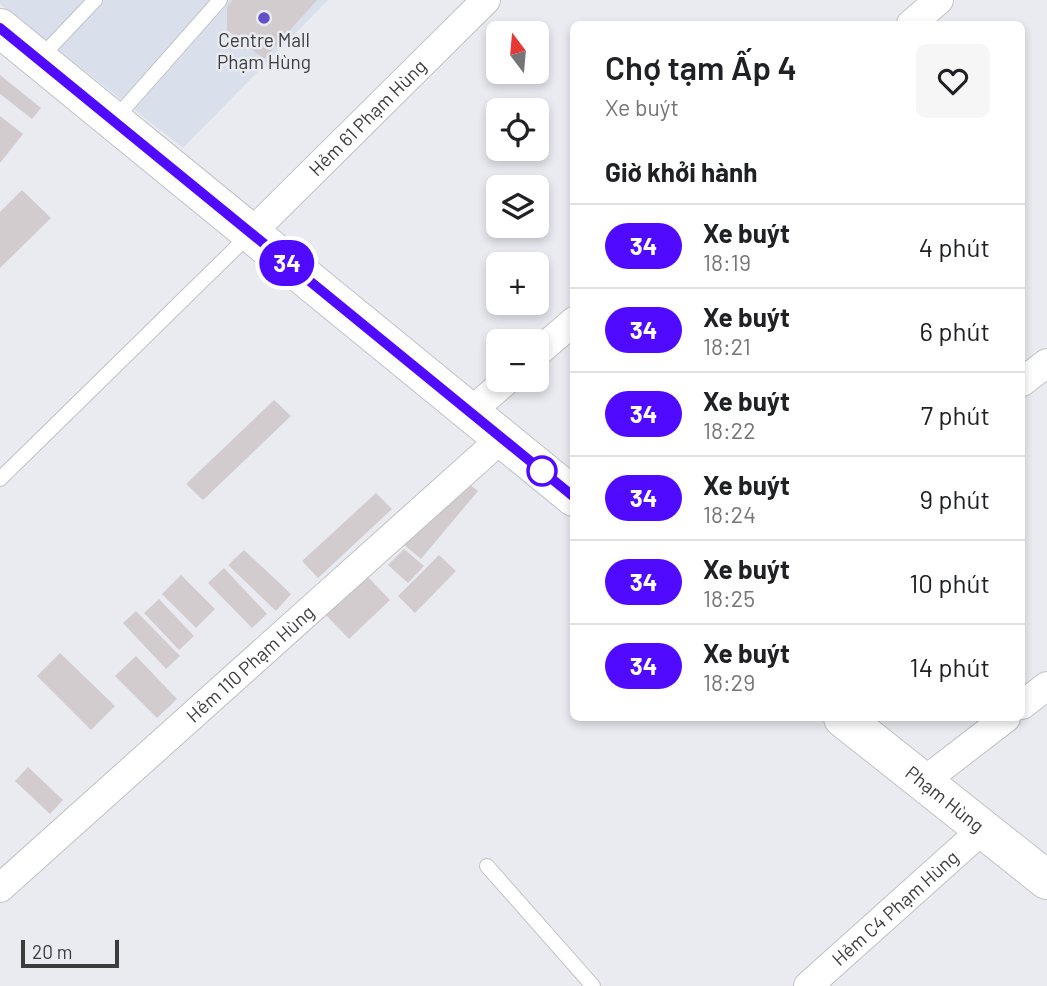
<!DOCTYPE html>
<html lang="vi">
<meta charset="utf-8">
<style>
:root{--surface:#fff;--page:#f6f6f6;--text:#202124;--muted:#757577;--line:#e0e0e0}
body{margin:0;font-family:Barlow,sans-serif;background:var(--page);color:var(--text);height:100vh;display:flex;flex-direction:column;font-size:26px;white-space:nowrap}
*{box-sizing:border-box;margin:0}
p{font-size:23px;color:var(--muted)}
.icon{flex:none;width:38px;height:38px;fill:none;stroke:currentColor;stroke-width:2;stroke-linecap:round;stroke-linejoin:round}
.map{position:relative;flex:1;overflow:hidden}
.details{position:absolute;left:570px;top:21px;width:455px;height:700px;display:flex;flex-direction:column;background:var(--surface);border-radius:10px;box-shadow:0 4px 10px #0003}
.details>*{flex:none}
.badge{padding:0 14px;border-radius:23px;font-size:24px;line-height:46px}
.needle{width:46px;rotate:344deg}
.buttons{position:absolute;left:486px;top:21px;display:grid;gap:14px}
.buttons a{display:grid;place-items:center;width:63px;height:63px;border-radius:10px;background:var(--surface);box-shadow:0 4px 10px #0003;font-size:35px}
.scale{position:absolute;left:21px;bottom:18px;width:98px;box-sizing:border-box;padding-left:7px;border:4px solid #3b3c3e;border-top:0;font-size:19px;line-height:24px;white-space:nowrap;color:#3b3c3e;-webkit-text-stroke:5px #e9ebf1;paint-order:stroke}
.map>.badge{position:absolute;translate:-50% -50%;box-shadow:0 0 0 4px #fff}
h2{padding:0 35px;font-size:26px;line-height:63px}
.round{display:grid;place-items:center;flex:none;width:74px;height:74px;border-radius:10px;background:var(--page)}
.headline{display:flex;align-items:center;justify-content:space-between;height:119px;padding:0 35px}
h1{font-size:33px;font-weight:600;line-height:52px}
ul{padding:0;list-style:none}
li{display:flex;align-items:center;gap:21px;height:84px;padding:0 35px;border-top:2px solid var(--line)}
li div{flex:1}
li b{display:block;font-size:26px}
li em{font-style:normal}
li .badge{min-width:77px;font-weight:700;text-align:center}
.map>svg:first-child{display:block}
</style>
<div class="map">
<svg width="1047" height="986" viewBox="0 0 1047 986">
<rect width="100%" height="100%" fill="#e9ebf1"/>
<path fill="#d9dfeb" d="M0 0H328L183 148 0 4Z"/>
<path fill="#d2ccce" d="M232 0H317L264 59 227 30V7Z
M0 75 41 108 32 119 0 94Z
M0 116 23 134 0 163Z
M22 190 51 218 0 268V212Z
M274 400 291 416 203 500 186 484Z
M460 477 478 491 421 559 403 544Z
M376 493 392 509 318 578 302 561Z
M404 549 424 566 408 583 388 565Z
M244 550 291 594 276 611 228 565Z
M439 555 456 571 415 613 398 596Z
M224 568 267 614 252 628 208 583Z
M181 575 215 609 196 628 162 594Z
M367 576 390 600 349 639 326 615Z
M159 599 194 636 179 650 144 613Z
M136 611 180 656 166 669 123 623Z
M60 653 115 706 91 730 37 676Z
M136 656 177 699 157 718 115 676Z
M28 767 63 800 50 814 15 781Z"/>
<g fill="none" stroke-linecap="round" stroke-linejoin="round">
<defs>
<path id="lane" d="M39 59 95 0
M114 120 220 0
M0 479 249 235
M487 866 593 986"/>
<g id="street">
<path d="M911 24 939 0"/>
<path id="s1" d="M251 233 486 0"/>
<path d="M537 353 574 321"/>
<path d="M1022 382 1047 363"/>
<path d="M469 413 507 380"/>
<path d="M1022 705 1047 686"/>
<path d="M923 782 1006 718"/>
<path id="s2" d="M0 888 502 438"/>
<path id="s3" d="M808 986 981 831"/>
</g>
<g id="primary">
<path d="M0 28 574 497"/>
<path id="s4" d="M843 718 1047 880"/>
</g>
</defs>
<use href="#lane" stroke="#c0c2c7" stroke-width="16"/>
<use href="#street" stroke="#c0c2c7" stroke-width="30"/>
<use href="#primary" stroke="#c0c2c7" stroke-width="40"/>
<use href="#lane" stroke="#fff" stroke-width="14"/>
<use href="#street" stroke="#fff" stroke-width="28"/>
<use href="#primary" stroke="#fff" stroke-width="38"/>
</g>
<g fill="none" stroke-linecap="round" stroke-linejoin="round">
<defs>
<path id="line" d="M0 28 574 497"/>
</defs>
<use href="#line" stroke="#fff" stroke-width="16"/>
<use href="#line" stroke="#4f0aff" stroke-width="10"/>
</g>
<circle fill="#6350c8" stroke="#e9ebf1" stroke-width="2.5" cx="264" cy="18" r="7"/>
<circle fill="#fff" stroke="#4f0aff" stroke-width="3.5" cx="542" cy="471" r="14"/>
<g text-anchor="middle" stroke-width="5" stroke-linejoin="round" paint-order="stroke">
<g font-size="19" fill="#3b3c3e" stroke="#e9ebf1">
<text x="264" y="47">Centre Mall<tspan x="264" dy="22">Phạm Hùng</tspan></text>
</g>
<g font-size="19" fill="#3b3c3e" stroke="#e9ebf1">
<text dy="7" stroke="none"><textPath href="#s1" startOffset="164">Hẻm 61 Phạm Hùng</textPath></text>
<text dy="7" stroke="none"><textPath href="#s2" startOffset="336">Hẻm 110 Phạm Hùng</textPath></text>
<text dy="7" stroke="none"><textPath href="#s4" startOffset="130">Phạm Hùng</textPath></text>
<text dy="7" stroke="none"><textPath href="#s3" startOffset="117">Hẻm C4 Phạm Hùng</textPath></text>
</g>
</g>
</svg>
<div class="buttons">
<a><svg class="needle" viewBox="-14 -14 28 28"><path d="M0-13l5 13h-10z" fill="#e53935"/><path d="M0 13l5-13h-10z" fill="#757577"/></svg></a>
<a><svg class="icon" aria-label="locate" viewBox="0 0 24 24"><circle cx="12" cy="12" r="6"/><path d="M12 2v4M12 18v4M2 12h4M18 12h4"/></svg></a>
<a><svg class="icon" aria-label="layers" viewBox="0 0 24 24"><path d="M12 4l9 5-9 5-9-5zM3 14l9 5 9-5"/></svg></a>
<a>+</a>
<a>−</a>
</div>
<div class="scale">20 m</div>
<b class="badge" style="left:287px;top:263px;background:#4f0aff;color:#fff">34</b>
<section class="details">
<div class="headline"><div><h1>Chợ tạm Ấp 4</h1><p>Xe buýt</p></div><a class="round"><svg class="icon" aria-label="heart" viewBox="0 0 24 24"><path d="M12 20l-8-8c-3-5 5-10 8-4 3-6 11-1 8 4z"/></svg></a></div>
<h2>Giờ khởi hành</h2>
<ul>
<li><span class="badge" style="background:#4f0aff;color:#fff">34</span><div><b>Xe buýt</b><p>18:19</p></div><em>4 phút</em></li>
<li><span class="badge" style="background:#4f0aff;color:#fff">34</span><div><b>Xe buýt</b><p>18:21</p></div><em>6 phút</em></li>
<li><span class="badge" style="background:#4f0aff;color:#fff">34</span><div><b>Xe buýt</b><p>18:22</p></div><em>7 phút</em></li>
<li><span class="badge" style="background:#4f0aff;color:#fff">34</span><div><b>Xe buýt</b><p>18:24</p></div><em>9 phút</em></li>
<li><span class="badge" style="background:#4f0aff;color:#fff">34</span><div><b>Xe buýt</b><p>18:25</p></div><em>10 phút</em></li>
<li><span class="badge" style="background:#4f0aff;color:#fff">34</span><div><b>Xe buýt</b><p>18:29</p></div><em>14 phút</em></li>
</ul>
</section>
</div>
